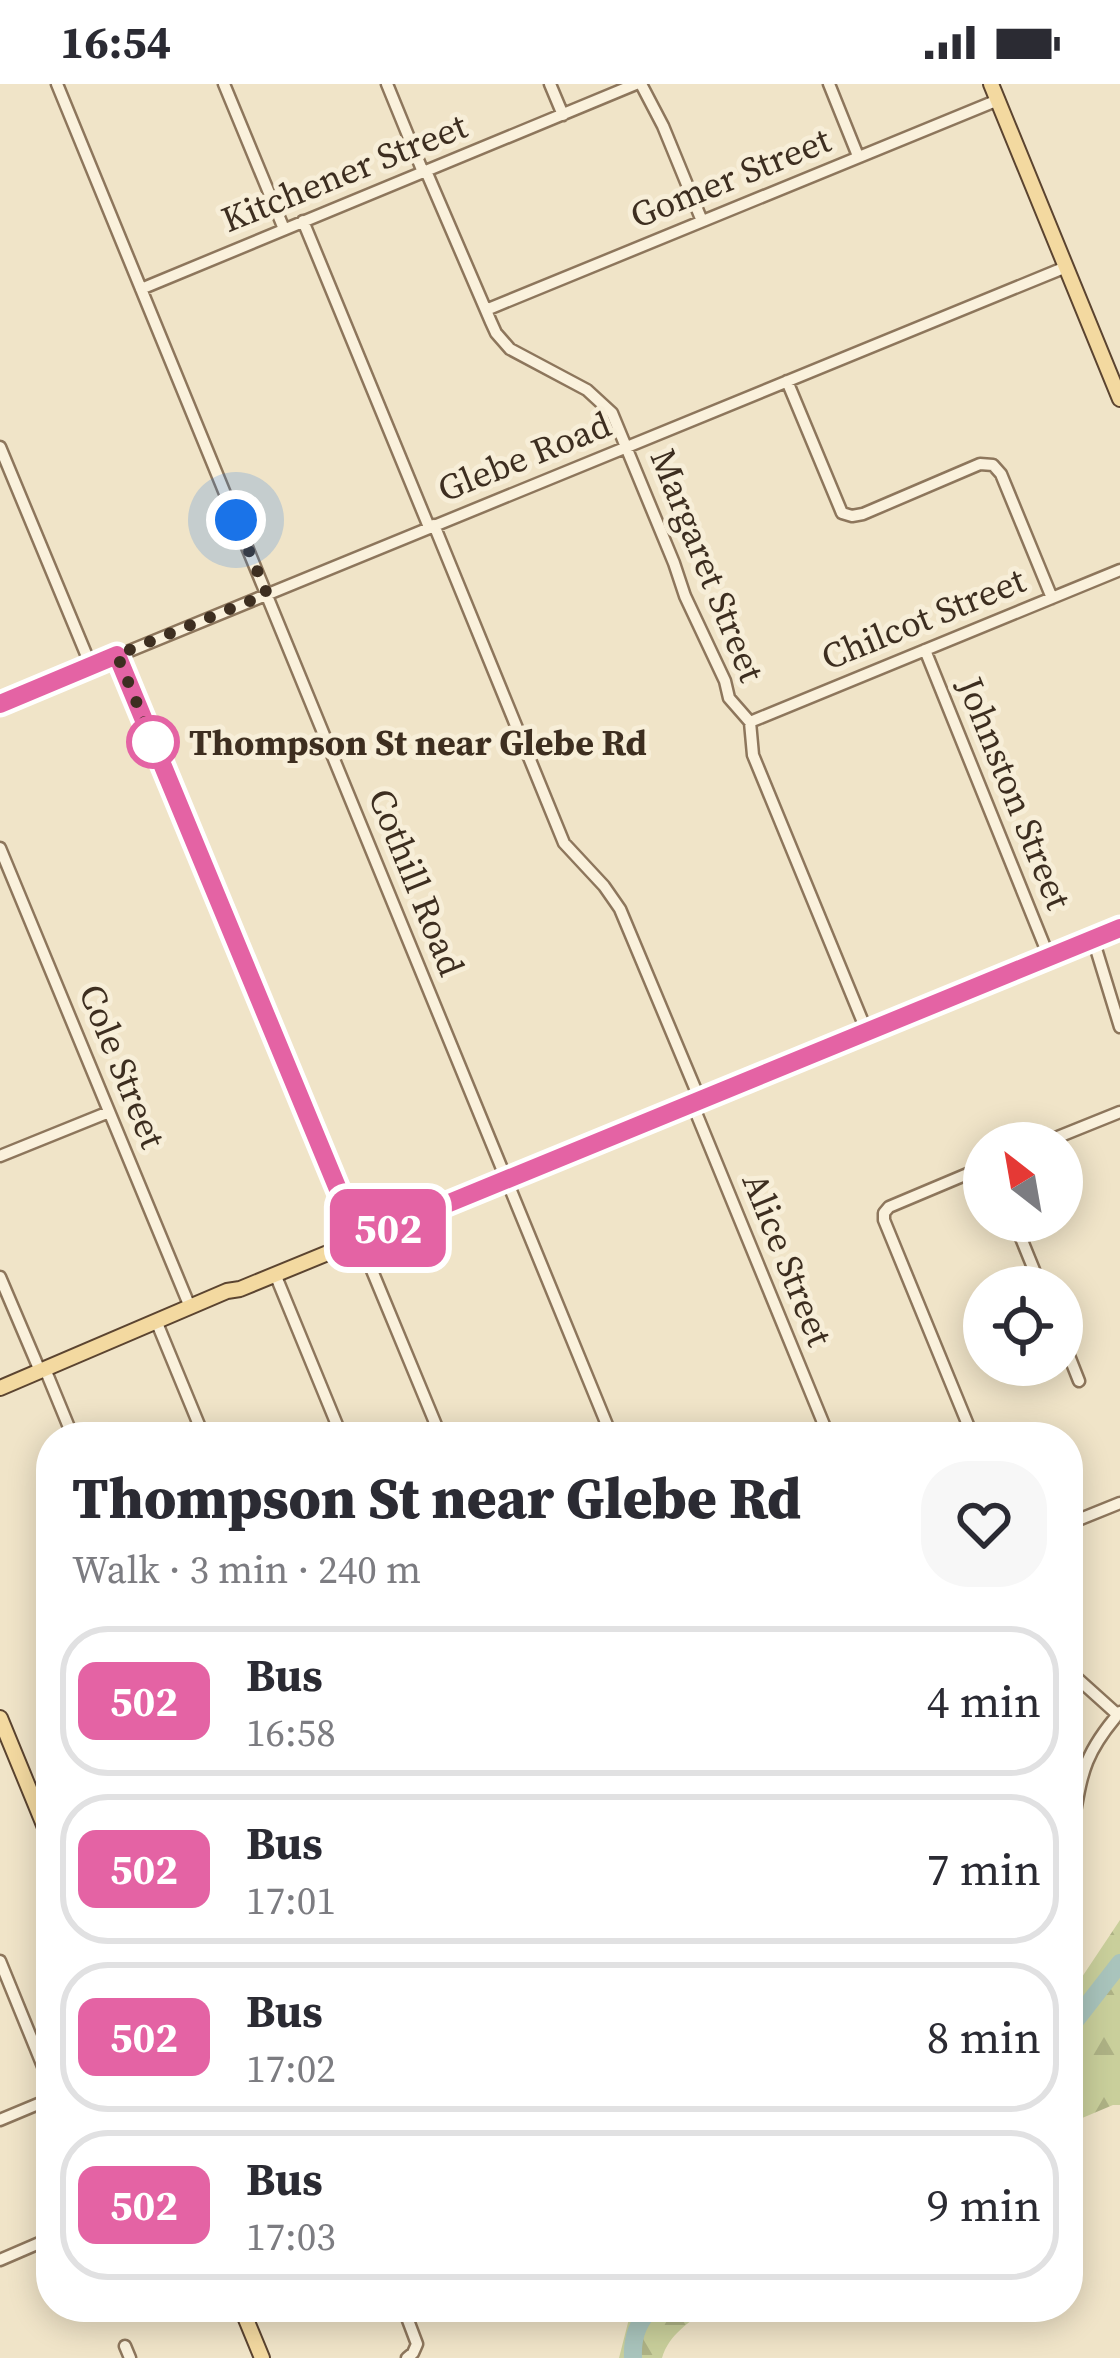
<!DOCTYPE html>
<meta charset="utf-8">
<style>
:root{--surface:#fff;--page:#f7f7f7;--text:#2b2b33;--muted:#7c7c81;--line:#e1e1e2}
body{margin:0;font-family:"Source Serif 4",serif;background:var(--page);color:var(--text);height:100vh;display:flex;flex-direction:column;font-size:45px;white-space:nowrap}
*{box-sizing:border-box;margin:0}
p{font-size:39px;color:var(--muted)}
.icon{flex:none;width:66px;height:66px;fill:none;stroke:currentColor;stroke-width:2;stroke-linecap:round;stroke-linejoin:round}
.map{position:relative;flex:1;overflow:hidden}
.sheet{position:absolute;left:36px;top:1338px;width:1047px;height:900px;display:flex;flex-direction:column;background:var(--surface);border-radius:48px;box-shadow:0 6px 30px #0003}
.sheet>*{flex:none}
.badge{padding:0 24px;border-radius:18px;font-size:42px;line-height:78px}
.needle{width:78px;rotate:329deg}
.controls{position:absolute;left:963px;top:1038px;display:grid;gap:24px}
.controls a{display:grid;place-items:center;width:120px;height:120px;border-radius:50%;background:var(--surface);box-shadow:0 6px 30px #0003;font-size:60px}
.you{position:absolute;width:60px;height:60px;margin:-30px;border:9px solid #fff;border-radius:50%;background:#1a73e8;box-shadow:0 0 0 18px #1a73e833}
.map>.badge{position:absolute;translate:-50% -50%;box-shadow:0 0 0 6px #fff}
.round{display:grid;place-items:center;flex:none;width:126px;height:126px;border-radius:48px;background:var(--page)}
.summary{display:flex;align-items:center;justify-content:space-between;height:204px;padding:0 36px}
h1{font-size:57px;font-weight:800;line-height:90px}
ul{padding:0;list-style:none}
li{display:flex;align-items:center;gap:36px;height:150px;margin:0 24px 18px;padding:0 12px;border:6px solid var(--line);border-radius:48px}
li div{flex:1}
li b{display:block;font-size:45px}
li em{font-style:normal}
li .badge{min-width:132px;font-weight:700;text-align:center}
.status{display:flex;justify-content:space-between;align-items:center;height:84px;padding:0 60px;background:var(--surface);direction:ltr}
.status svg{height:33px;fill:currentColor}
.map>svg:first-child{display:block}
</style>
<div class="status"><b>16:54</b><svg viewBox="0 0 49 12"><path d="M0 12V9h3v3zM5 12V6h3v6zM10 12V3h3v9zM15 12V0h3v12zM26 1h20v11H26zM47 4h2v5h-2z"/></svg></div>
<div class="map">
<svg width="1120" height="2274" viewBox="0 0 1120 2274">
<defs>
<pattern id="forest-firs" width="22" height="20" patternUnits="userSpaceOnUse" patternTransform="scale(3)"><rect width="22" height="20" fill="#c9cf9b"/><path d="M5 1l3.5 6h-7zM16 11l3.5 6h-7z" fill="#aeb285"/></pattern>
</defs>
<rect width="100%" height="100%" fill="#f0e4c8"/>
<path fill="url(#forest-firs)" d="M1120 1836V2021H1113L1068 2040V1914Z
M632 2223H709C690 2238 669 2250 662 2274H619Z"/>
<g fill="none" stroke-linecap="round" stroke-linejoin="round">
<path stroke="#a9c4bc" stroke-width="18" d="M1068 1946 1120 1879
M633 2274C632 2255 638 2236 653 2223"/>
<defs>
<path id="minor" d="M57 0 612 1353
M224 0 284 145
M387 0 423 88
M550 0 563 31
M641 0 663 42 702 137
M829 0 858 72
M426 87 491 238 496 249 510 265 587 306 612 329 674 479 685 512 725 597 729 614 750 638 753 671 867 948
M303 137 429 443
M141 205 636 0
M486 226 998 16
M787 297 842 429 852 432 863 430 980 380 993 381 1001 390 1052 514
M0 363 91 582
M434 441 564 759 604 802 620 825 700 1016
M925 566 1049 873
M117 571 441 1353
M0 620 1066 183
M750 638 1120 486
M0 764 190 1223
M1093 855 1120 943
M692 1019 829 1353
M1043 1059 1120 1028
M0 1072 109 1028
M1014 1137 1041 1203
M275 1190 342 1353
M0 1193 40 1287
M157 1239 204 1353
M1062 1254 1079 1297
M45 1285 73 1353
M973 1353 884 1136V1129L889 1123 984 1083
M1068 1440 1120 1419
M1068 1586 1118 1631
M1068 1751 1072 1745C1082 1690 1082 1672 1120 1628
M0 1877 51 2002
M0 2036 43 2018 51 2005
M0 2176 51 2154
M403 2223 417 2260 413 2269 407 2274
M125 2262 130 2274"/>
<path id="major" d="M991 0 1120 315
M0 1304 227 1207 240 1205 1120 844
M0 1634 51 1758
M241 2223 262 2274"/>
</defs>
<use href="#minor" stroke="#8d765c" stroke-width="15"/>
<use href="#major" stroke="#5b4430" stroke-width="18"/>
<use href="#minor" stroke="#faf1dc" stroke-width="10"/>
<use href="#major" stroke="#f3d9a0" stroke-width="14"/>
</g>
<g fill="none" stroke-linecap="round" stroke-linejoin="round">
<defs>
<path id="line" d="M0 620 117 571 359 1156 1120 844"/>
</defs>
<use href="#line" stroke="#fff" stroke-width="27"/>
<use href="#line" stroke="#e463a4" stroke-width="18"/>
<path stroke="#3d2e20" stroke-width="12" stroke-dasharray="0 21.6" d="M153 658 157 668 117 571 267 510 236 436"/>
</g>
<circle fill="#fff" stroke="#e463a4" stroke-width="6" cx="153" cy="658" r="24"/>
<g text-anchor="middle" stroke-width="10" stroke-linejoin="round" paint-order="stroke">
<g font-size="36" fill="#3d2e20" stroke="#f7eed8">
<text transform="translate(344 88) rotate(-22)" y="13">Kitchener Street</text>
<text transform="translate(730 93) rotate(-22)" y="13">Gomer Street</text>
<text transform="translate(524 372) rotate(-22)" y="13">Glebe Road</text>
<text transform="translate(708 481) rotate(68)" y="13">Margaret Street</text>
<text transform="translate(923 534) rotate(-22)" y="13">Chilcot Street</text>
<text transform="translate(1015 709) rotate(68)" y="13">Johnston Street</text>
<text transform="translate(417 798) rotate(68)" y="13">Cothill Road</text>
<text transform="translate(123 982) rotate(68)" y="13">Cole Street</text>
<text transform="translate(788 1175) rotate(68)" y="13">Alice Street</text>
</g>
<g font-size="36" font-weight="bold" fill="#3d2e20" stroke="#f7eed8" text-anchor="start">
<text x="189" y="671">Thompson St near Glebe Rd</text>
</g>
</g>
</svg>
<div class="controls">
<a><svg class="needle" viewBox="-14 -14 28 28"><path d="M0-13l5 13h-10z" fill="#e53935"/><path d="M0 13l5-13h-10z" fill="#7c7c81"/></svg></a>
<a><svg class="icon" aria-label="locate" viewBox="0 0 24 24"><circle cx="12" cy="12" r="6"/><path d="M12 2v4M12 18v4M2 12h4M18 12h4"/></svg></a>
</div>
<div class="you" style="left:236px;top:436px"></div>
<b class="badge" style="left:388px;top:1144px;background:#e463a4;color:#fff">502</b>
<section class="sheet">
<div class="summary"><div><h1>Thompson St near Glebe Rd</h1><p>Walk · 3 min · 240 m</p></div><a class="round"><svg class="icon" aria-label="heart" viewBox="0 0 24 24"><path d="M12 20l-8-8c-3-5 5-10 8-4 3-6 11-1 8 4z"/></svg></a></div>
<ul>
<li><span class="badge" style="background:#e463a4;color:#fff">502</span><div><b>Bus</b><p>16:58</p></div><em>4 min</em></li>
<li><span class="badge" style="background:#e463a4;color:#fff">502</span><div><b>Bus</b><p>17:01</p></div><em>7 min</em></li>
<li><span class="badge" style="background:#e463a4;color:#fff">502</span><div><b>Bus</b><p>17:02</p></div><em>8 min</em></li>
<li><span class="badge" style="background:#e463a4;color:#fff">502</span><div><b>Bus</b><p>17:03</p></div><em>9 min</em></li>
</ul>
</section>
</div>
